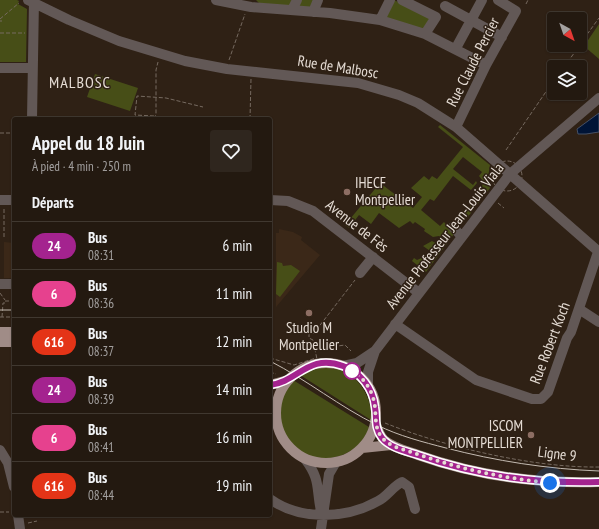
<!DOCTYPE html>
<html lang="fr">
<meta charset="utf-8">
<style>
:root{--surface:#231910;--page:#2f261e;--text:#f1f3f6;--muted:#a3a09f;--line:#403830}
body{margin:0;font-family:"PT Sans Narrow",sans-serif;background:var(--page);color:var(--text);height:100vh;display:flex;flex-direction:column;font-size:15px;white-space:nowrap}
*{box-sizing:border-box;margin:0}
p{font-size:13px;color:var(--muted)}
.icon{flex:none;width:22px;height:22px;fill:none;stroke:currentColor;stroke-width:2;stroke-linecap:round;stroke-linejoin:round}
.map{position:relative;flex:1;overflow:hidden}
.drawer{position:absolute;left:12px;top:117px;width:260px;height:400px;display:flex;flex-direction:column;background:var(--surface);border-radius:4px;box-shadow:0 1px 3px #0004,0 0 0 1px var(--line)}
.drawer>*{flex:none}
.badge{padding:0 8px;border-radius:13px;font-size:14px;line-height:26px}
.needle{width:26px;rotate:140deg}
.buttons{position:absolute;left:547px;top:12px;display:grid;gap:8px}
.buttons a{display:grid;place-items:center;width:40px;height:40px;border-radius:4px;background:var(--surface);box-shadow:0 1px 3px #0004,0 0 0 1px var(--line);font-size:20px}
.you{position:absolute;width:20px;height:20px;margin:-10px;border:3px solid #fff;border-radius:50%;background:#1a73e8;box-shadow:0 0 0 6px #1a73e833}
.map>.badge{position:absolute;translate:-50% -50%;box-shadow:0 0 0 2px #fff}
h2{padding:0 20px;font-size:15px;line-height:36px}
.round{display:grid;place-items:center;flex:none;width:42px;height:42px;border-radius:4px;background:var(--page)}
.summary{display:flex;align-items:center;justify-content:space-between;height:68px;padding:0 20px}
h1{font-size:19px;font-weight:700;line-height:30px}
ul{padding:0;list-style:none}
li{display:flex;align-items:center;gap:12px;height:48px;padding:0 20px;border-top:1px solid var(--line)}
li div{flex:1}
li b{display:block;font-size:15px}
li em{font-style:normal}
li .badge{min-width:44px;font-weight:700;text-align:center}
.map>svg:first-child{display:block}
</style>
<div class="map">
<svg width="599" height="529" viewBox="0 0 599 529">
<rect width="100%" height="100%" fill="#2f2115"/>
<path fill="#3b2818" d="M279 229 293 232 302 237 301 240 320 255 276 307V233H279Z
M4 242 14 243V278H4Z"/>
<path fill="#474e17" d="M0 0H17L19 1 18 4 27 9 26 62H0Z
M256 0H316L312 9 259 3Z
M394 0 430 18 423 30 385 17Z
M599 24V59L584 46Z
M95 74 138 88 130 111 87 97Z
M440 125 490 165 488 177 490 188 467 218 463 215 486 188 482 187 483 181 479 176 482 172 463 157 453 169 473 185 476 181 477 183 471 190 453 176 434 201 430 199 421 210 440 226 444 222 454 234 426 272 412 261 414 258 417 260 433 253 423 246 432 241 439 245 442 239 439 236 433 237 424 231 425 229 415 222 413 224 410 221 399 228 379 213 371 224 359 215 349 228 345 225 380 183 413 208 422 197 411 188 424 176 429 180 432 176 437 179 463 147 438 127Z
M270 234H272L273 308 270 311Z
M277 262 282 263 283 266 291 265 300 271 280 297 276 294Z
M322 367C327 368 332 367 337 369 359 375 373 398 371 420L300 375Z
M293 380 369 427C367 434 362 442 356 447 323 474 272 450 279 406 281 396 287 388 293 380Z"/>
<path fill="#001436" stroke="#455065" d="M599 113V132L586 134H578L577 129Z"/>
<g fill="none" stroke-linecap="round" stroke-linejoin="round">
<path stroke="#766a60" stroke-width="1" stroke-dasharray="4 2" stroke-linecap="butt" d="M526 4 528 0
M0 19 19 3
M0 21H2
M0 33H25
M580 44 599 18
M229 60 245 14
M564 67 580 45
M154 116 135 115 137 96 166 98 203 107
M154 119 156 114V70L158 62
M250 119 251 79
M0 133H14
M506 150 554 80
M492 176a15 15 0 1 1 30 0a15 15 0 1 1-30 0Z
M498 203 504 208
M4 237V209
M0 293 5 300
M0 317H14
M2 317 3 303H5V301H14
M301 343 305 349 309 350 345 345 351 351
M270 358 294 365 316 358
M318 364 313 340 309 338V334L314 333 355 280
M270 372 276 374
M385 423C445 447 534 468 599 467
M0 512H9
M28 523 37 521"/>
<path stroke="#625856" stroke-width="10" d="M28 0 69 20 119 41 185 61 227 69 358 83 399 95 418 103 456 127 599 252
M216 0 251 7 330 13 380 20 425 34 486 65
M402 0 436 17 425 34
M445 6 502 37
M292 10 297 0
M313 12 318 0
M380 20 390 0
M456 48 482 0
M0 68H32
M32 119 34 0
M456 127 486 65 516 11 498 0
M0 200H14
M270 200 288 201 313 211 419 293
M453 227 462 237
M360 273 373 257
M0 284H14
M579 309 599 322
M395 324 476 380 532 399H541L548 392 567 338 571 332 598 252
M343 366 357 363 375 351 510 174 599 98
M368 386V372L375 351
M0 450 8 463 14 487
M305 459C321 480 316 488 321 511
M270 499C301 521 346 519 378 501 387 497 393 486 402 482L409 487 415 509
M18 515 20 529
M321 529 329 474 336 462"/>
<path stroke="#a08c87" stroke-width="10" d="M0 332H14
M0 342H14
M276 413a50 50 0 1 1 100 0a50 50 0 1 1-100 0Z
M270 385 288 380
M375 421C377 428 379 435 384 440 393 448 407 451 418 455 477 476 536 484 599 482
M362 448 391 445"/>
<path stroke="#c4bbb2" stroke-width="1" d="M0 310H14
M270 361C307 380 340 407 377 425 399 436 423 442 446 448 496 461 547 469 599 471"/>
</g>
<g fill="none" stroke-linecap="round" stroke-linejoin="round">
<defs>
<path id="line" d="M270 385C298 382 308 353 343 366 360 372 373 388 375 407 377 418 374 428 382 438 390 448 406 451 418 455 477 476 536 484 599 482"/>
</defs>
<use href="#line" stroke="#fff" stroke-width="9"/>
<use href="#line" stroke="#a4238f" stroke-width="6"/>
<path stroke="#e5dcd4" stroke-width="4" stroke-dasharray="0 7.2" d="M352 371C365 378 374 393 375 408 376 418 375 426 380 435 387 446 402 449 414 453 459 469 503 478 550 483"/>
</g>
<g fill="#8d6e63" stroke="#2f2115" stroke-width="1.5">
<circle cx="347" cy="192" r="4"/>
<circle cx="309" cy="313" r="4"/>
<circle cx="531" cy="435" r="4"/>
</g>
<circle fill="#fff" stroke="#a4238f" stroke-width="2" cx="352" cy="371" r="8"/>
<g text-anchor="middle" stroke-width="3" stroke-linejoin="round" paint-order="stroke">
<g font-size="15" fill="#e5dcd4" stroke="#2f2115">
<text transform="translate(473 62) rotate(-63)" y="5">Rue Claude Percier</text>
<text transform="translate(338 67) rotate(9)" y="5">Rue de Malbosc</text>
<text transform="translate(357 226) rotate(38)" y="5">Avenue de Fès</text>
<text transform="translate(445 236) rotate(-52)" y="5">Avenue Professeur Jean-Louis Viala</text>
<text transform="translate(550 343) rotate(-69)" y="5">Rue Robert Koch</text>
<text transform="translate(557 454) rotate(7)" y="5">Ligne 9</text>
</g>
<g font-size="15" fill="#e5dcd4" stroke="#2f2115" text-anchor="start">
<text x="355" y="188">IHECF<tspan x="355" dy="17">Montpellier</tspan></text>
<text x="309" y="333" text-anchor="middle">Studio M<tspan x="309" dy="17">Montpellier</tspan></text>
<text x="523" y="431" text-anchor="end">ISCOM<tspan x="523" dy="17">MONTPELLIER</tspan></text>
</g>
<g font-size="16" letter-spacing="1" fill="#e5dcd4" stroke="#2f2115">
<text x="80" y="88">MALBOSC</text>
</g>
</g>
</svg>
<div class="buttons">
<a><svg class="needle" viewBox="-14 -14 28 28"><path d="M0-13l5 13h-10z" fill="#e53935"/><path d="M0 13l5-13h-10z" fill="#a3a09f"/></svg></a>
<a><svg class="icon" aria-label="layers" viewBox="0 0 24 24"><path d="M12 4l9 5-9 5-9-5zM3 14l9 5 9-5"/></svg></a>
</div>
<div class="you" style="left:550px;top:483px"></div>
<section class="drawer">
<div class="summary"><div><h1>Appel du 18 Juin</h1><p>À pied · 4 min · 250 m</p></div><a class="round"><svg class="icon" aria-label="heart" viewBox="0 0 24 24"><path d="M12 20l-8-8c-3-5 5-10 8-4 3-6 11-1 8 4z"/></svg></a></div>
<h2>Départs</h2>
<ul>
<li><span class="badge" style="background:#a4238f;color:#fff">24</span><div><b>Bus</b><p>08:31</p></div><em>6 min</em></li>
<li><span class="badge" style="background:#e6418e;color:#fff">6</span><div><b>Bus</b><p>08:36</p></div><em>11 min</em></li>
<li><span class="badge" style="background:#e43417;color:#fff">616</span><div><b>Bus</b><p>08:37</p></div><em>12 min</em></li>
<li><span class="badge" style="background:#a4238f;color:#fff">24</span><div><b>Bus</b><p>08:39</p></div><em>14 min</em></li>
<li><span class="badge" style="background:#e6418e;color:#fff">6</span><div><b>Bus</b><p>08:41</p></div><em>16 min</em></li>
<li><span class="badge" style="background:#e43417;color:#fff">616</span><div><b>Bus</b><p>08:44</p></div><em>19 min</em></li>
</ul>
</section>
</div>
